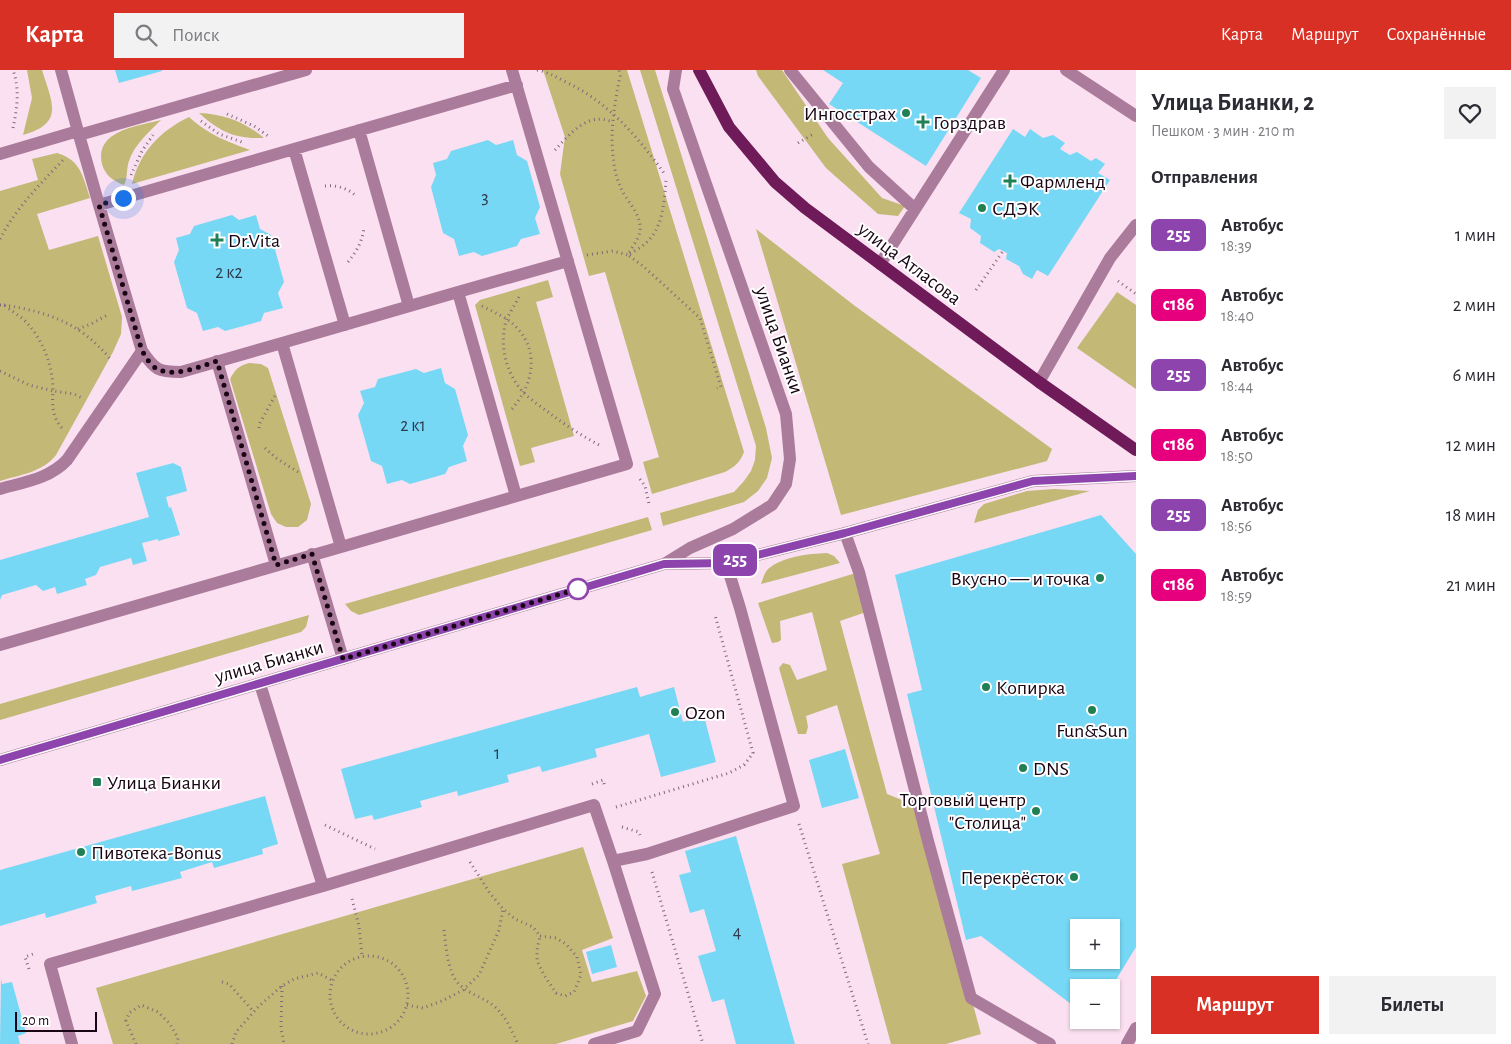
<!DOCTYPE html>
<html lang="ru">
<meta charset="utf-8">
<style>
:root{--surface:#fff;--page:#f2f2f3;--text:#2b2b33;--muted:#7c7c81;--accent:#d93025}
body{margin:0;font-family:"Alegreya Sans",sans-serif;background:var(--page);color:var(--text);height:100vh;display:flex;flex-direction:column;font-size:19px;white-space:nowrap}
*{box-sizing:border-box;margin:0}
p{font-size:16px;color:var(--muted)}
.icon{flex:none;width:28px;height:28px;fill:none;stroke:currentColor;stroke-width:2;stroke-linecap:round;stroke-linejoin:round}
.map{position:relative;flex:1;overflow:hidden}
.details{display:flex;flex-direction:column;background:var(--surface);width:375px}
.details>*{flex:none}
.badge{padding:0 10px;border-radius:8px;font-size:18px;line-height:32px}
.fabs{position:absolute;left:1070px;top:849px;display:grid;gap:10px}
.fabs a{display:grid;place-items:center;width:50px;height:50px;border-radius:0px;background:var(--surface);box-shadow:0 1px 4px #0004;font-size:25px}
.scale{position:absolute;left:15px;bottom:12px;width:82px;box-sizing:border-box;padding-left:5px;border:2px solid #190513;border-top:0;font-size:14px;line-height:18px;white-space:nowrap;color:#190513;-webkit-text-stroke:4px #fff;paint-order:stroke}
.you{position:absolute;width:25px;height:25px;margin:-12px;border:4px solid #fff;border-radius:50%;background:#1a73e8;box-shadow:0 0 0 8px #1a73e833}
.map>.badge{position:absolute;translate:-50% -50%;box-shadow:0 0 0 2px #fff}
h2{padding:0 15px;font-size:19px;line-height:45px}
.round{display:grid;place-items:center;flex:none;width:52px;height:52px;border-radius:0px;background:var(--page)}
.headline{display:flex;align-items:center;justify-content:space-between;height:85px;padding:0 15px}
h1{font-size:24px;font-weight:700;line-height:38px}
.cta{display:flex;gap:10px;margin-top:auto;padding:10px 15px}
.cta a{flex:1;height:58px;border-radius:0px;background:var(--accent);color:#fff;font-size:20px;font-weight:700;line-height:58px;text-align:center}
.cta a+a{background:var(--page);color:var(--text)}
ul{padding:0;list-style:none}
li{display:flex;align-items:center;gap:15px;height:70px;padding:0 15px}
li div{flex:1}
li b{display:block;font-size:19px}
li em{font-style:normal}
li .badge{min-width:55px;font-weight:700;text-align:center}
header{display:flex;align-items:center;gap:30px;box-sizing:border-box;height:70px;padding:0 25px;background:var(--accent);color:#fff}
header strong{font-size:24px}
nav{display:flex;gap:28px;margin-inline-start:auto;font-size:18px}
.search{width:350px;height:45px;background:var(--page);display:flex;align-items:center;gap:12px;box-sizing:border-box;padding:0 18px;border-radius:0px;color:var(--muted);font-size:19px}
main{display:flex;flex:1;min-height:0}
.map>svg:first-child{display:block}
</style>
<header>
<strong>Карта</strong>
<div class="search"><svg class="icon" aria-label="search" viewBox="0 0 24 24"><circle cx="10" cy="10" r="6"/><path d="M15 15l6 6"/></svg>Поиск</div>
<nav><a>Карта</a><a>Маршрут</a><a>Сохранённые</a></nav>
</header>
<main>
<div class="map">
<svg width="1136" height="974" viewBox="0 0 1136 974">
<rect width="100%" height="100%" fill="#fae0f0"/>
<path fill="#c3b875" d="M27 0H42C52 33 65 53 23 65L32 28Z
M543 0H627L744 382C740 393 734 397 725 402L652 424 643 392 659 387 605 202 589 206 560 104 565 67Z
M640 0H655L766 358 772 388 767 408 758 421 744 432 663 456 660 443 734 422 744 411 751 401 755 390 756 376Z
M756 0H782L828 68 882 128 905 136 898 146 878 144 826 98 758 6Z
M199 43C224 44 245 52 264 68 235 69 220 62 199 43Z
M189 47C209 65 226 71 250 80L132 114C140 82 160 61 189 47Z
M161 50C149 62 134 75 129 91 126 99 128 108 124 115 113 111 105 105 102 94 94 60 139 56 161 50Z
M57 83C81 90 83 107 90 128L37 144 49 180 98 166 122 247 121 264 113 282 56 385C43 402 20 405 0 411V121L38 110 32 89Z
M756 159 855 236 1052 379 1047 391 841 445Z
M548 210 553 227 536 232 574 366 531 378 535 392 520 396 475 235 480 230Z
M1117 222 1136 235V319L1077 278Z
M249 293 261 294 268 298 311 434 307 450 298 457H286L277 453 271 444 230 309C235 300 238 296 249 293Z
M1054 419 1090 421 974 453 978 440 984 434 1027 421Z
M648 447 652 460 359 545 351 541 345 534Z
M827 483 834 486 840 493 761 514C763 509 764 503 768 499 784 486 808 484 827 483Z
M859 502 869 541 840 551 887 724 902 730 919 734 981 964 946 974H891L842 794 880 784 837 635 806 646 808 657 806 664H798L779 598 783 593 790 595 797 610 827 600 812 542 780 551 781 570 778 572 772 573 758 533Z
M309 545 306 557 301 562 0 650V634Z
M583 777 613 868 582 880 592 912 637 901 646 926 633 951 556 974H113L96 918Z"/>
<path fill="#76d8f5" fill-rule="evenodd" d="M115 0H162V1L119 13Z
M823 0H968L981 8 926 96 829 34 843 13Z
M1013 59 1025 67 1030 59 1043 68 1053 65 1065 73 1060 79 1070 85 1077 82 1091 91 1096 88 1105 94 1098 103 1110 110 1048 206 1037 200 1032 209 1023 204 1019 196 1006 189 1007 183 999 179 994 182 980 173 981 166 970 158 971 149 959 143Z
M488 70 496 75 513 70 517 85 527 91 540 137 535 148 540 164 521 169 517 176 482 186 474 182 459 186 454 169 443 163 431 117 436 105 433 93 447 89 451 81Z
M232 145 239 150 256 145 260 159 271 165 284 212 278 223 283 238 264 243 261 251 225 261 218 257 203 261 197 243 187 238 174 192 179 180 176 168 190 164 194 156Z
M441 298 445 313 455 319 468 365 463 376 467 391 449 397 445 404 410 414 402 410 387 414 382 396 371 391 358 345 364 333 360 321 375 317 378 309 416 299 424 303Z
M173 393 181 397 187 421 166 427 169 438 171 437 180 465 158 471V469L142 473 147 491 133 495 131 488 100 497 96 505 85 509 87 515 57 524 55 517 43 521 36 515 2 525 0 530V490L149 447 136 403Z
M1101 445 1136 484V877L1111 918H1079V940L981 866 966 870 907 624 922 620 895 505ZM1079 858H1111V890H1079Z
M637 617 640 627 674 617 683 652 704 646 716 692 661 707 649 664 595 679 597 687 542 702 540 696 507 705 509 712 458 726 457 721 420 731 422 737 374 750 372 745 355 749 341 699Z
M845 679 859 728 822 738 809 690Z
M265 726 278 774 262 779 263 784 214 798 212 792 180 802 182 808 132 821 131 816 95 826 97 833 46 848 45 843 0 856V800Z
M736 766 795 974H736L724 929 712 932 698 886 716 881 704 839 690 843 679 805 691 802 685 781Z
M611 875 617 897 592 904 586 882Z
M1 908 2 914 12 912 26 963 18 966 20 974H0Z"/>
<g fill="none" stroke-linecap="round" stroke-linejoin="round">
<path stroke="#816a79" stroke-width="3" stroke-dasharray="1 4" stroke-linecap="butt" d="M537 0C548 2 556 7 566 12 609 33 636 65 664 103
M227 44 254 56 268 66
M201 51 219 64 242 72
M13 58C17 39 20 19 13 0
M798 73 815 63
M555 80C570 64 588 41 612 52
M131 105 142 81 153 65
M666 111C664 134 663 158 645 174 640 178 633 182 628 185L643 196 700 248 721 317 717 318
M325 116C336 115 348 118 356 126
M0 169C16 138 41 113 65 88
M587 185 613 181 628 185C631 178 639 169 640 161 642 144 626 131 620 116 616 107 614 96 613 86 610 59 615 32 620 6L619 0
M348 192C357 181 362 172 364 158
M1118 211 1136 224
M976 220 1003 181
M519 227C515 235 509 243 506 251 499 276 506 304 524 323 532 331 543 338 552 345 567 356 584 367 601 376
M0 235H4C10 240 17 244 23 249 42 267 53 295 53 321L74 324 84 329
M4 235C49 242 82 254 111 290
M482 236C495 243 509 248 518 259 540 284 532 316 512 339
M78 259 91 254 109 244
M0 301 29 315 53 321C52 335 52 348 63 359
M259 358 260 353 276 324
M265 378 276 388 298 402
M640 409 645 416 649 434
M592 714 603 710 605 717
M616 737 729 703 744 695 753 683 715 545
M799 754 868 974
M325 755 375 779
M622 757 639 762 640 765
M470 792 489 822 503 839 515 849 533 857 540 866
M652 802 703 974
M352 829 359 856 362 886
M444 860C446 876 447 895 455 909 464 924 484 926 496 938 506 947 512 961 518 974
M540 866 556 868 566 874 577 887 581 905 574 922 565 926 556 923 544 905 537 891V880Z
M330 925a39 39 0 1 1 78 0a39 39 0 1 1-78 0Z
M29 899 25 887 33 884
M222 912 229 914 254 942
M282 916 281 958 284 974
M407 935 423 938 442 931 463 920 479 905 499 860 503 839
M136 974 126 951 129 943 141 935 158 942 170 954 178 968 177 974
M232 974 236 962 259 936 282 916 294 909 318 903 333 911"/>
<path stroke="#ab7b9b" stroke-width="12" d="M61 0 79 65
M306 0 79 65 99 135 517 15
M790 0 869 97 915 139
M1066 0 1136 46
M359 60 409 236
M294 79 345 255
M0 84 78 61
M99 135 142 281C155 300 158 302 181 302L282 273
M880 194 1004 0
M458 222 568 191
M217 291 276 495
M1039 312 1110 188 1136 155
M0 419C24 412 49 409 67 390L142 281
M845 463 859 502 928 771 971 928 1050 974
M341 477 627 394 512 0
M312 484 343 589
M664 494 726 493 845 463 1033 411 1136 406
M0 575 341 477 282 273 458 222 516 426
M260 614 323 816 594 735 613 791 647 784 794 736 740 538 726 493
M0 690 664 494 690 478 733 459 772 435 786 414 790 389 786 344 673 19 676 0
M72 974 50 894 323 816
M594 974 637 961 655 924 613 791
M1127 974 1136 958"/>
<path stroke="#6f1b5a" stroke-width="12" d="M699 0 729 57 775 112 805 138 1039 312 1136 380"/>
</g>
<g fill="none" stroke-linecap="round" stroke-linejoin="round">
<defs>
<path id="line" d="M0 690 664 494 726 493 845 463 1033 411 1136 406"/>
</defs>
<use href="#line" stroke="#fff" stroke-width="11"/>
<use href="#line" stroke="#8e44ad" stroke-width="8"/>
<path stroke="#190513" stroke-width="5" stroke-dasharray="0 9" d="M123 128 99 135 142 281C145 285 147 290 151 294 166 311 199 297 217 291L276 495 312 484 343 589 578 519"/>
</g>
<g fill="#217f56" stroke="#fff" stroke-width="2">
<circle cx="906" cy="43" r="5"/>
<path d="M920.5 44.5h5v5h5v5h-5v5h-5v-5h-5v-5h5z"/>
<path d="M1007.5 103.5h5v5h5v5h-5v5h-5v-5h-5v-5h5z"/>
<circle cx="982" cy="138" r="5"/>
<path d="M214.5 162.5h5v5h5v5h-5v5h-5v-5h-5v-5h5z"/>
<circle cx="1100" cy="508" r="5"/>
<circle cx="986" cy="617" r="5"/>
<circle cx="1092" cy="640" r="5"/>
<circle cx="675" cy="642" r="5"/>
<circle cx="1023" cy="698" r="5"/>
<rect x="92" y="707" width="10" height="10" rx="2.5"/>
<circle cx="1036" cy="741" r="5"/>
<circle cx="81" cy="782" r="5"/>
<circle cx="1074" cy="807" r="5"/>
</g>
<circle fill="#fff" stroke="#8e44ad" stroke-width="2.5" cx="578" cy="519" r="10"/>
<g text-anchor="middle" stroke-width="4" stroke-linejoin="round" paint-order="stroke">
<g font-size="18" fill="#303a4c">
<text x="485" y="133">3</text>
<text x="229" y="208">2 к2</text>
<text x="413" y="361">2 к1</text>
<text x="497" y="689">1</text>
<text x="737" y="868">4</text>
</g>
<g font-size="20" fill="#190513" stroke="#fff" text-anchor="start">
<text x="896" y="50" text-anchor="end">Ингосстрах</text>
<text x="933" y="59">Горздрав</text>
<text x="1020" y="118">Фармленд</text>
<text x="992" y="145">СДЭК</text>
<text x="228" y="177">Dr.Vita</text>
<text x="1090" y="515" text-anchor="end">Вкусно — и точка</text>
<text x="996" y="624">Копирка</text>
<text x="685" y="649">Ozon</text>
<text x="1092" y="667" text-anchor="middle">Fun&amp;Sun</text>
<text x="1033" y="705">DNS</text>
<text x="107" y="719">Улица Бианки</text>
<text x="1026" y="736" text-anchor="end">Торговый центр<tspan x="1026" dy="23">"Столица"</tspan></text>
<text x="91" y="789">Пивотека-Bonus</text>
<text x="1064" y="814" text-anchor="end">Перекрёсток</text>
</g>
<g font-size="20" fill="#190513" stroke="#fff">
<text transform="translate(910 193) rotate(37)" y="7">улица Атласова</text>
<text transform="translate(780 270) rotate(71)" y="7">улица Бианки</text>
<text transform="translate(269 591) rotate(-16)" y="7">улица Бианки</text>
</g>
</g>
</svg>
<div class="fabs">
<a>+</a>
<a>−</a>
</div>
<div class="scale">20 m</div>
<div class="you" style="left:123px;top:128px"></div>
<b class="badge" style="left:735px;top:490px;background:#8e44ad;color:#fff">255</b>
</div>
<section class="details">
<div class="headline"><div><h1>Улица Бианки, 2</h1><p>Пешком · 3 мин · 210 m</p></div><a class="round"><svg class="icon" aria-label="heart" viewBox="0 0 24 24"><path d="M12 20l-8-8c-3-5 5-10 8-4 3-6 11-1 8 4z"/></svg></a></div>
<h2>Отправления</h2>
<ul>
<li><span class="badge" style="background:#8e44ad;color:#fff">255</span><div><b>Автобус</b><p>18:39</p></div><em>1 мин</em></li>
<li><span class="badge" style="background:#e6007e;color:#fff">с186</span><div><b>Автобус</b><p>18:40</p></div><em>2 мин</em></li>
<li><span class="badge" style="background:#8e44ad;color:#fff">255</span><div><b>Автобус</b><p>18:44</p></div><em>6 мин</em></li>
<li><span class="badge" style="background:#e6007e;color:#fff">с186</span><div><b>Автобус</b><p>18:50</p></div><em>12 мин</em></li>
<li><span class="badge" style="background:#8e44ad;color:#fff">255</span><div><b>Автобус</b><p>18:56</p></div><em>18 мин</em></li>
<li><span class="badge" style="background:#e6007e;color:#fff">с186</span><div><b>Автобус</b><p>18:59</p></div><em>21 мин</em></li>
</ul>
<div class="cta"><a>Маршрут</a><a>Билеты</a></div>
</section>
</main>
